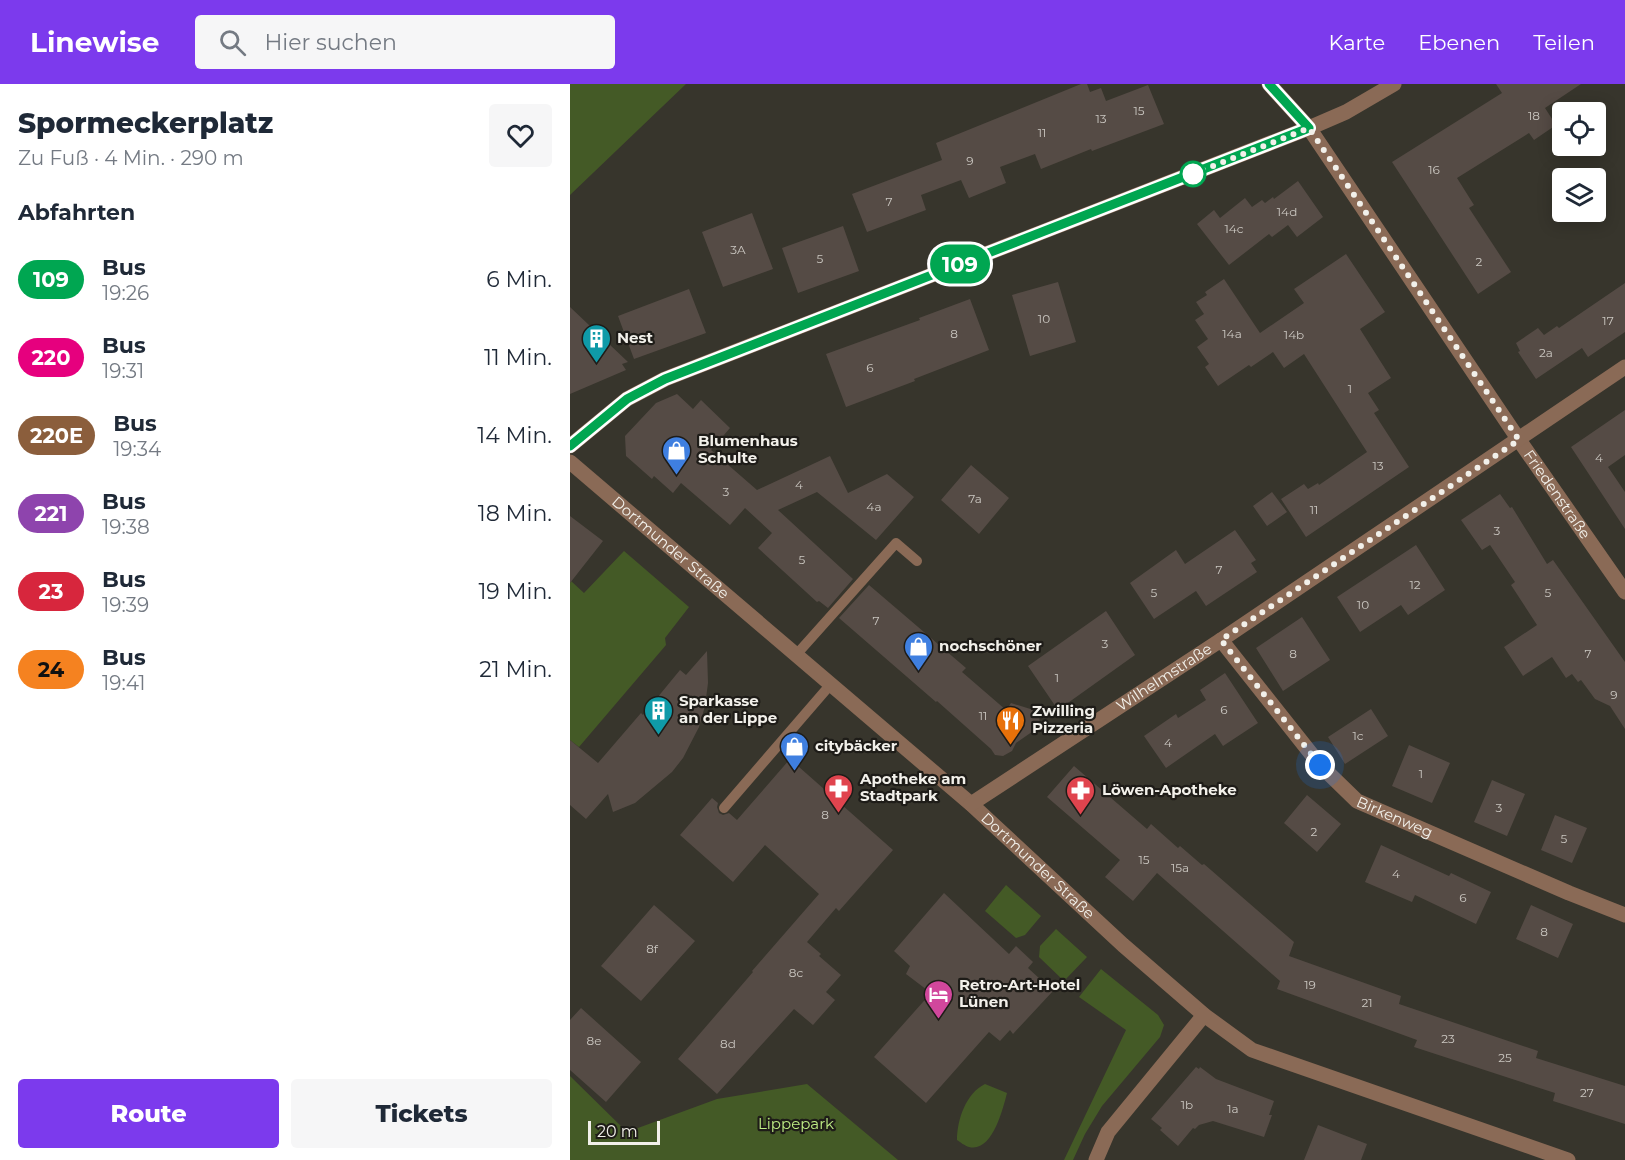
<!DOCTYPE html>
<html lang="de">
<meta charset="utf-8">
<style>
:root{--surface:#fff;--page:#f6f6f7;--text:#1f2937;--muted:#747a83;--accent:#7c3aed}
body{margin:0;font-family:Montserrat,sans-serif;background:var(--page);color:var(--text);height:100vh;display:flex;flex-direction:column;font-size:22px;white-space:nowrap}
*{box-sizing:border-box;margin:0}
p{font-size:20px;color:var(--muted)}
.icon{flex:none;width:33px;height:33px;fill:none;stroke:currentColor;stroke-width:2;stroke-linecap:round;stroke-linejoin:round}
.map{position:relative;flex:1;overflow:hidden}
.panel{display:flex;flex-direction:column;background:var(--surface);width:570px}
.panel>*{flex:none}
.badge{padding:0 12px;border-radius:20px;font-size:21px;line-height:39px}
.tools{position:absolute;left:982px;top:18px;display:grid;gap:12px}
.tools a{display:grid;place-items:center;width:54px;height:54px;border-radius:6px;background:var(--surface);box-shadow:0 3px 15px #0003;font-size:30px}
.scale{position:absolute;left:18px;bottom:15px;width:72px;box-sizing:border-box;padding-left:6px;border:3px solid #f2f0ea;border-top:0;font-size:16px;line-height:21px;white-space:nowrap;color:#f2f0ea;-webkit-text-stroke:4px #1e1c18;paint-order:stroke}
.you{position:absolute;width:30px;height:30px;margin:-15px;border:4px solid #fff;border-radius:50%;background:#1a73e8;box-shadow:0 0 0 9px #1a73e833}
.map>.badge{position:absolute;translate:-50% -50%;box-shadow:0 0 0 3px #fff}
h2{padding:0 18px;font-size:22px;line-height:54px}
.round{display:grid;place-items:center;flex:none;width:63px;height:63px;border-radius:6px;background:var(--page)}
.overview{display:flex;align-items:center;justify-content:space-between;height:102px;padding:0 18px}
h1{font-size:28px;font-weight:800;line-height:45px}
.cta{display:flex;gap:12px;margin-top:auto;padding:12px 18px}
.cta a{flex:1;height:69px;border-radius:6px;background:var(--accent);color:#fff;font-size:24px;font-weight:800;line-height:69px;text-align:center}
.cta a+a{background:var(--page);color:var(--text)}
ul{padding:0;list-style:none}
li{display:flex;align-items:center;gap:18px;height:78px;padding:0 18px}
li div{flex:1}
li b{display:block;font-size:22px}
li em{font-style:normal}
li .badge{min-width:66px;font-weight:700;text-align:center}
header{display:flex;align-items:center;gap:36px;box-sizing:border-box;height:84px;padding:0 30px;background:var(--accent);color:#fff}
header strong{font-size:28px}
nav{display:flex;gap:33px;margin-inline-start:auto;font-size:21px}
.search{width:420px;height:54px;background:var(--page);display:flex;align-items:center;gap:15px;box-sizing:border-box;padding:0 21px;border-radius:6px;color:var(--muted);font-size:22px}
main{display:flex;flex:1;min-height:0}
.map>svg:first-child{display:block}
</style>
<header>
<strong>Linewise</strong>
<div class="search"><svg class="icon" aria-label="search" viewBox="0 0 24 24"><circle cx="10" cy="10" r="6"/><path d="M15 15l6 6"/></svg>Hier suchen</div>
<nav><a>Karte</a><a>Ebenen</a><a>Teilen</a></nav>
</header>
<main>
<section class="panel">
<div class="overview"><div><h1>Spormeckerplatz</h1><p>Zu Fuß · 4 Min. · 290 m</p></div><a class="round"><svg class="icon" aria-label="heart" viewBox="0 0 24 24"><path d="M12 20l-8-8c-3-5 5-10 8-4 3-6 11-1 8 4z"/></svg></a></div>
<h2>Abfahrten</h2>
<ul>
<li><span class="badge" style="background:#00a651;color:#fff">109</span><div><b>Bus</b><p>19:26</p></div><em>6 Min.</em></li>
<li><span class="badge" style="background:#e6007e;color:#fff">220</span><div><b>Bus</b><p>19:31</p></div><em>11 Min.</em></li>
<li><span class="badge" style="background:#8b5e3c;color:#fff">220E</span><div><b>Bus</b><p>19:34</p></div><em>14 Min.</em></li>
<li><span class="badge" style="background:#8e44ad;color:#fff">221</span><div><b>Bus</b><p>19:38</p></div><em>18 Min.</em></li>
<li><span class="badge" style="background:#d7263d;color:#fff">23</span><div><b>Bus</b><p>19:39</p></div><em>19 Min.</em></li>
<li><span class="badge" style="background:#f58220;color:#111">24</span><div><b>Bus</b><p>19:41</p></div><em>21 Min.</em></li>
</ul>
<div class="cta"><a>Route</a><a>Tickets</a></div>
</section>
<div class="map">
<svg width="1055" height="1076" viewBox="0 0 1055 1076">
<rect width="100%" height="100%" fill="#37352c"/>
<path fill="#445a26" d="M0 0H116L0 111Z
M54 467 119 523 95 554 96 561 9 663 0 656V499L1 497 14 509Z
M436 801 471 832 455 851 446 854 415 827Z
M486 845 517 873 494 897 469 873 470 862Z
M531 885 588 931 594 941 590 953 532 1022 515 1050 503 1076H494L556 946 509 913Z
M0 992 57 1048 147 1015 237 1000 328 1076H0Z
M415 1000 437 1009C433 1025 422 1069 399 1063 395 1062 390 1058 387 1056 387 1036 396 1009 415 1000Z"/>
<path fill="#554b45" d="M511 0H517L520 8 531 4 536 17 578 1 594 40 522 67 521 65 471 85 465 70 430 83 436 99 399 114 391 96 351 111 356 126 297 148 282 110 372 76 366 59Z
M926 0H1011L975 24 986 41 964 56 959 49 887 94 904 121 899 124 941 188 908 210 822 78 932 9Z
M728 97 753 133 727 153 718 141 702 153 699 150 659 181 627 140 644 126 650 134 675 114 682 123 692 116 695 119 703 113 704 115Z
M182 129 203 185 153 203 132 148Z
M273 142 289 187 228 209 212 164Z
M776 170 815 228 790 245 821 294 798 309 809 326 804 329 839 383 736 453 711 415 734 400 738 405 748 399 749 401 797 368 734 270 714 284 703 268 681 283 679 281 648 302 635 283 639 280 627 263 638 255 625 236 634 230 626 218 637 211 635 208 654 195 690 249 734 219 724 205Z
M488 198 506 258 460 272 442 211Z
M1055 199V248L1018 273 1012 264 966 295 948 268 950 267 946 259 968 244 974 251 987 242 989 244Z
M119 205 136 249 64 275 48 232Z
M400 215 419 266 344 295 345 297 276 323 256 270 350 236 349 234Z
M0 223 58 278 52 280 56 286 0 310Z
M107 310 123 325 131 316 160 344 141 366 187 406 260 372 278 409 317 390 344 413 306 456 247 408 208 426 283 495 258 524 249 517 247 518 188 464 202 449 175 424 160 441 111 399 103 409 84 392 82 395 56 372 55 352 86 319Z
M1055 326V371L1038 383 1055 408V445L1001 363Z
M401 381 439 414 409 450 371 416Z
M702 408 717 428 697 442 683 422Z
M930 410 940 424 942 423 977 480 983 476 1055 578V645L1040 622 1025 615 1011 596 1008 598 1002 590 996 594 982 573 953 592 934 563 967 541 941 501 945 498 920 461 912 466 891 436Z
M0 432 33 457 0 499Z
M665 446 686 476 681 479 687 488 636 522 626 507 584 535 560 499 606 466 615 480Z
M846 461 875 506 838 531 831 521 790 548 767 513Z
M299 501 396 584 392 588 436 626 441 619 470 628 469 643 446 659 442 667 433 672 425 671 421 665 367 617 366 618 269 534Z
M536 527 565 571 488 626 458 582Z
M732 533 760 576 713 607 686 564Z
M137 567 138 599 135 622 129 643 113 674 102 688 65 719 43 728 38 710 16 735 0 721V656L28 679 71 629 73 631 110 586 116 591Z
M655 589 688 639 653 662 645 650 596 684 574 652 606 630 608 634 636 616 630 606Z
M801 625 818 652 775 680 758 653Z
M839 661 880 679 862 719 822 702Z
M220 675 323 766 269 827 266 824 237 858 251 870 249 872 271 891 256 908 265 916 243 941 224 925 147 1010 108 975 183 888 182 887 249 810 195 761 163 798 110 751 142 714 148 719 147 723 149 729 153 731 159 729 167 736Z
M504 682 577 745 581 740 608 764 610 762 632 781 634 780 724 858 719 872 831 912 829 920 968 967 966 974 1055 1002V1040L983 1017 985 1009 844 963 847 956 707 905 710 897 587 789 563 817 535 793 550 776 477 713Z
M922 696 955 710 937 752 904 738Z
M737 711 771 740 747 768 714 739Z
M985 731 1017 744 1002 779 971 766Z
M811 761 879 792 881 789 921 808 906 840 845 811 842 818 795 798Z
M374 809 439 870 446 862 463 878 458 884 483 907 443 950 440 946 430 957 419 948 356 1019 304 973 361 909 336 890 340 882 324 867Z
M84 821 125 857 71 917 31 882Z
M961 821 1003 840 988 874 946 855Z
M11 924 71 978 36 1018 0 986V936Z
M626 983 629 985 630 983 646 995 704 1017 699 1031H702L694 1053 643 1037 629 1041 625 1045 623 1044 608 1062 590 1046 592 1044 581 1035Z
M748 1041 797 1060 791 1076H734Z"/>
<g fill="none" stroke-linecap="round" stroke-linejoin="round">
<path stroke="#8a6a56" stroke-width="10" d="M226 571 326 459 347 477
M154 724 261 600"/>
<g stroke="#8a6a56" stroke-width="15">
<path id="s1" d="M699 0 739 44 949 356 1055 508"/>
<path d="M0 362 57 315 95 295 739 44 776 28 824 0"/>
<path id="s2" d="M0 378 401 720 553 861 634 931 682 966 998 1076"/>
<path id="s3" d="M651 556 750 681 787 717 999 809 1055 831"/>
<path id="s4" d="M401 720 651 556 1055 283"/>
<path d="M526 1076 538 1048 634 931"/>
</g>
</g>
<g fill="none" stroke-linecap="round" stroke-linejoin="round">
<defs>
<path id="line" d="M0 362 57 315 95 295 739 44 699 0"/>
</defs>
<use href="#line" stroke="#fff" stroke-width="14"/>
<use href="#line" stroke="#00a651" stroke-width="9"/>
<path stroke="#f2f0ea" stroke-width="6" stroke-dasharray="0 10.8" d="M623 90 618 92 739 44 949 356 651 556 750 681"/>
</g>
<defs>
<symbol id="building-pin" viewBox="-11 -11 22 30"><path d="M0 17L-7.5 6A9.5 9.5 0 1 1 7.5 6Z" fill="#0f9aa8" stroke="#1e1c18"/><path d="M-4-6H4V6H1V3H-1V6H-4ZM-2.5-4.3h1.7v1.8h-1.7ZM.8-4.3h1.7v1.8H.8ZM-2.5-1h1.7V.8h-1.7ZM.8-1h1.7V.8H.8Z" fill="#fff"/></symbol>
<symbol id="shop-pin" viewBox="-11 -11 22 30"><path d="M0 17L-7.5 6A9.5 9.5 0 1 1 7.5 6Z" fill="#3f7fe0" stroke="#1e1c18"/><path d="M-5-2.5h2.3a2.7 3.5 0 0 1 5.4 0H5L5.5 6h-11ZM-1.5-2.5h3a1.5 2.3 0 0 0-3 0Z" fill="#fff"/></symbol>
<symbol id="restaurant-pin" viewBox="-11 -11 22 30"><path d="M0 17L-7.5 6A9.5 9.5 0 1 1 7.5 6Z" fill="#e8710a" stroke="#1e1c18"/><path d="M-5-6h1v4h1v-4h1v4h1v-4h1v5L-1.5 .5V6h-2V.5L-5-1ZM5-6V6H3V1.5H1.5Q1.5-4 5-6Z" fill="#fff"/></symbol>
<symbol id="pharmacy-pin" viewBox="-11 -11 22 30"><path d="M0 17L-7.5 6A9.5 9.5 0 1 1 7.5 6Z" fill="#e0444e" stroke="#1e1c18"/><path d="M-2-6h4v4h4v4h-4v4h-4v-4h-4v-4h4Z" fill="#fff"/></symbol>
<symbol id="hotel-pin" viewBox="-11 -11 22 30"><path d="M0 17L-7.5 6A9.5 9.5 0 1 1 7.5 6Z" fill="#d1479c" stroke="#1e1c18"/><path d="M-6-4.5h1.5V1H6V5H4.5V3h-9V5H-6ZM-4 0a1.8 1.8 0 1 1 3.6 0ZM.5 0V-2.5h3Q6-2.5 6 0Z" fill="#fff"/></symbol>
</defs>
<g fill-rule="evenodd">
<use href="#building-pin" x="10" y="238" width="33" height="45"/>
<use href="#shop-pin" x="90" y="350" width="33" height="45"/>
<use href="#shop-pin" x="332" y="546" width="33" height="45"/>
<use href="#building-pin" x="72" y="610" width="33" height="45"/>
<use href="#restaurant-pin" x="424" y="620" width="33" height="45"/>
<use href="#shop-pin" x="208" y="646" width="33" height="45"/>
<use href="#pharmacy-pin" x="252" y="688" width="33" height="45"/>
<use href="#pharmacy-pin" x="494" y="690" width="33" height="45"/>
<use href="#hotel-pin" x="352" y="894" width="33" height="45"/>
</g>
<circle fill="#fff" stroke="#00a651" stroke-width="3" cx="623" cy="90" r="12"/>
<g text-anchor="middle" stroke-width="4.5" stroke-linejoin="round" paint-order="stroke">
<g font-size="12" fill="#cbc7c1">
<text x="569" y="31">15</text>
<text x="964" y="36">18</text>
<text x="531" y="39">13</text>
<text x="472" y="53">11</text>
<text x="400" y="81">9</text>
<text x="864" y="90">16</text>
<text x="319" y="122">7</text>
<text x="717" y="132">14d</text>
<text x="664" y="149">14c</text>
<text x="168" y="170">3A</text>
<text x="250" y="179">5</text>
<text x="909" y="182">2</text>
<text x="474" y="239">10</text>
<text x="1038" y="241">17</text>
<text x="384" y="254">8</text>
<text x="662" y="254">14a</text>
<text x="724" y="255">14b</text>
<text x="976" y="273">2a</text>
<text x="300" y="288">6</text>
<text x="780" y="309">1</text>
<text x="1029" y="378">4</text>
<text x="808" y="386">13</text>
<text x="229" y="405">4</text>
<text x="156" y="412">3</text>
<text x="405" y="419">7a</text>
<text x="304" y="427">4a</text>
<text x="744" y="430">11</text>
<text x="927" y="451">3</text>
<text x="232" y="480">5</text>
<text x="649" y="490">7</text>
<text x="845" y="505">12</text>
<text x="584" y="513">5</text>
<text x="978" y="513">5</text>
<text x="793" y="525">10</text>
<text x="306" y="541">7</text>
<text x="535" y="564">3</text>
<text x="723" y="574">8</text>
<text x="1018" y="574">7</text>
<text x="487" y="598">1</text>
<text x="1044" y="615">9</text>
<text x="654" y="630">6</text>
<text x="413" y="636">11</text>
<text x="788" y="656">1c</text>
<text x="598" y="663">4</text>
<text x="851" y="694">1</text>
<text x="929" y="728">3</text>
<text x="255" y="735">8</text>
<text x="744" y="752">2</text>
<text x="994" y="759">5</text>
<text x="574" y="780">15</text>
<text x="610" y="788">15a</text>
<text x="826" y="794">4</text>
<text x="893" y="818">6</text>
<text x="974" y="852">8</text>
<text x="82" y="869">8f</text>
<text x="226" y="893">8c</text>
<text x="740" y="905">19</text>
<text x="797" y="923">21</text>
<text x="878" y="959">23</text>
<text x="24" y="961">8e</text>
<text x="158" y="964">8d</text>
<text x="935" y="978">25</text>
<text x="1017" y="1013">27</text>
<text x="617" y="1025">1b</text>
<text x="663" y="1029">1a</text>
</g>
<g font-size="15" font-weight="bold" fill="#f2f0ea" stroke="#1e1c18" text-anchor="start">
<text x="47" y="259">Nest</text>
<text x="128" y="362">Blumenhaus<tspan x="128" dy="17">Schulte</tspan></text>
<text x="369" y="567">nochschöner</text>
<text x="109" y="622">Sparkasse<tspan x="109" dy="17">an der Lippe</tspan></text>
<text x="462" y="632">Zwilling<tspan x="462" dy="17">Pizzeria</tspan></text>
<text x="245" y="667">citybäcker</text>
<text x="290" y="700">Apotheke am<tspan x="290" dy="17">Stadtpark</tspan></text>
<text x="532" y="711">Löwen-Apotheke</text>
<text x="389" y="906">Retro-Art-Hotel<tspan x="389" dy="17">Lünen</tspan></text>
</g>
<g font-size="15" fill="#f2f0ea" stroke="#1e1c18">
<text dy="5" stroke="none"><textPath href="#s1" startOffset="502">Friedenstraße</textPath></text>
<text dy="5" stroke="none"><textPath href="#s2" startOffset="132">Dortmunder Straße</textPath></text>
<text dy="5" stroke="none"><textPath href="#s4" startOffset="231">Wilhelmstraße</textPath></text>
<text dy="5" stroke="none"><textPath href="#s3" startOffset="252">Birkenweg</textPath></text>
<text dy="5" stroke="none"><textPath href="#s2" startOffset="618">Dortmunder Straße</textPath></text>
</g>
<g font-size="15" fill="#bfee85" stroke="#1e1c18">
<text x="226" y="1045">Lippepark</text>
</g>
</g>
</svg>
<div class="tools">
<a><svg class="icon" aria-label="locate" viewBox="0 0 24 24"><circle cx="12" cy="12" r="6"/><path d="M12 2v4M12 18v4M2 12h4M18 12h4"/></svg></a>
<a><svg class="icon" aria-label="layers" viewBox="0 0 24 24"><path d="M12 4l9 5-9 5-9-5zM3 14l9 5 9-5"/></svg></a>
</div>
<div class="scale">20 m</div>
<div class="you" style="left:750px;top:681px"></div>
<b class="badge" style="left:390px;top:180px;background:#00a651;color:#fff">109</b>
</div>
</main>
